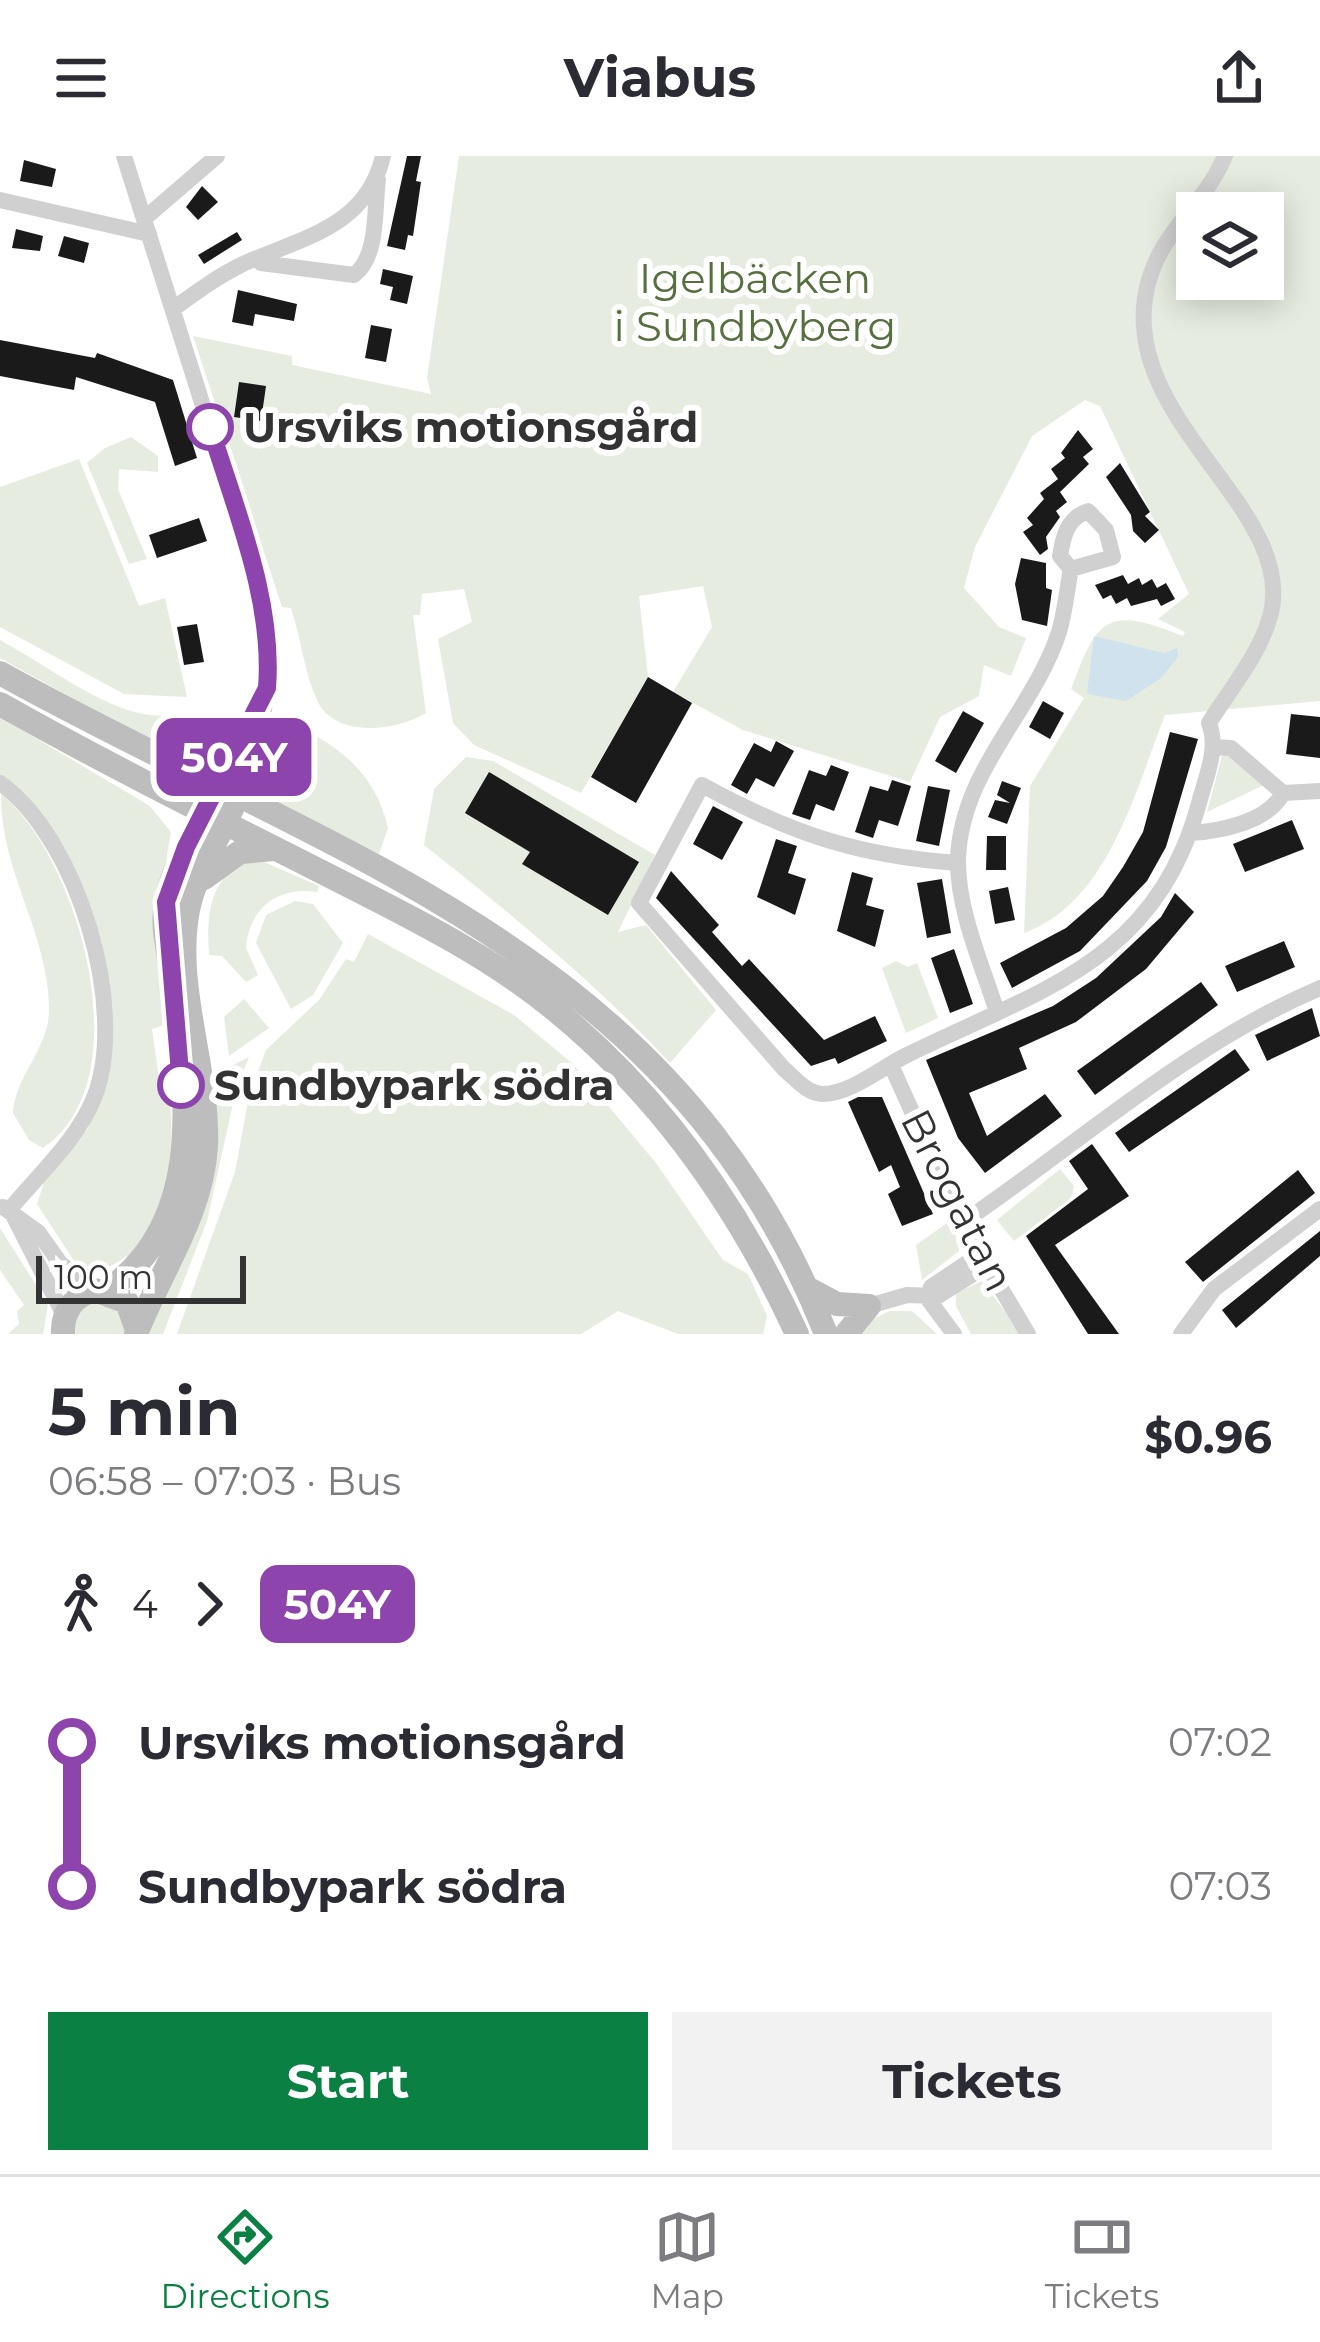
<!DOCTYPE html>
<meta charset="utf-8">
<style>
:root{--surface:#fff;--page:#f2f2f3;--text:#2b2b33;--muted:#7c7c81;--line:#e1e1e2;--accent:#0b8043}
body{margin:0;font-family:Montserrat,sans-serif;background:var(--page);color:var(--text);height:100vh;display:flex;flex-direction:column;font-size:45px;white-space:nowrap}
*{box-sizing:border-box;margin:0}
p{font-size:39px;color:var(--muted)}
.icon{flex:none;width:66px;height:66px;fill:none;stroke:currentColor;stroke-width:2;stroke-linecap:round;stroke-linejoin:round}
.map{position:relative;height:1178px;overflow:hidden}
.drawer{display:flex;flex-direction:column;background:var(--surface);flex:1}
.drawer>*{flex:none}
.badge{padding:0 24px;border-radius:18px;font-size:42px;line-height:78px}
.buttons{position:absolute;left:1176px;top:36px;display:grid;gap:24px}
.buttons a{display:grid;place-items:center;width:108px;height:108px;border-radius:0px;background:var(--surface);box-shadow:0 6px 30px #0003;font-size:60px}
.scale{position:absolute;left:36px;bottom:30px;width:210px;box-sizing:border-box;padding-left:12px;border:6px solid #333;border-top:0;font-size:33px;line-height:42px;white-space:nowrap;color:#333;-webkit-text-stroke:9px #fff;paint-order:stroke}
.map>.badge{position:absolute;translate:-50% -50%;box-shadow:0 0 0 6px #fff}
.legs{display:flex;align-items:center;gap:18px;height:132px;padding:0 48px;font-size:39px}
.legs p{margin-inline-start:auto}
.headline{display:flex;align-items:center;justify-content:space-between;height:204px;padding:0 48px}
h1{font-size:66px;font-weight:700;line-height:90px}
.primary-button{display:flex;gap:24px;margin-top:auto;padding:24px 48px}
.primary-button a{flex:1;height:138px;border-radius:0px;background:var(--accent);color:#fff;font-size:48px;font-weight:700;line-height:138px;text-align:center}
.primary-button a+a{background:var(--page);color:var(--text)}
ul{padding:0 48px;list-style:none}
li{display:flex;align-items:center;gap:42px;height:144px;font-size:45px}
li i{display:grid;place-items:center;width:18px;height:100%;margin:0 15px;background:currentColor}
li i::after{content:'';width:30px;height:30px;margin:-15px;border:9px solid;border-radius:50%;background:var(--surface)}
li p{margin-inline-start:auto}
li:first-child i{background:linear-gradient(#0000 50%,currentColor 0)}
li:last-child i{background:linear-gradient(currentColor 50%,#0000 0)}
header{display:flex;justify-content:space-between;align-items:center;height:156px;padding:0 48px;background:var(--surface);font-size:54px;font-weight:700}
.dock{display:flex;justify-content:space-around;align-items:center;height:168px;border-top:3px solid var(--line);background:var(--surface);font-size:33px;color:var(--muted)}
.dock a{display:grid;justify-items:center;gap:6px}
.dock .active{color:var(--accent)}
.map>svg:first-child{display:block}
</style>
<header><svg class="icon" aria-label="menu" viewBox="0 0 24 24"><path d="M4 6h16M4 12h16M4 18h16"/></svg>Viabus<svg class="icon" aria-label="share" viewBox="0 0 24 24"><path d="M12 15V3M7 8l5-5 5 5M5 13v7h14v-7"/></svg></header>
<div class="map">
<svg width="1320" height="1178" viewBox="0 0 1320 1178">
<rect width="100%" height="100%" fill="#fff"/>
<path fill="#e6ecdf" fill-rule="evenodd" d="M459 0H1320V545L1165 559C1135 635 1108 747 1024 777L1030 630 1084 542 1071 533C1097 464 1105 448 1183 480L1185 476 1158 463 1189 438 1100 250 1085 244 1032 280 975 391 964 432 999 471 1026 482 1011 520 984 509 979 540 940 561 910 626 743 574 673 536 712 471 703 430 639 440 648 521 581 637 474 589 453 567 438 483 472 466 464 433 422 438 420 459H413L426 557C397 575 334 583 317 544 304 516 301 482 291 452L282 451 193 180 292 200V209L431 238 427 222ZM1197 57H1263V123H1197Z
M131 281 158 300V316L119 313 118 333 147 403 129 408 87 307 105 292Z
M79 303 139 450 165 442 187 541 124 538 0 471V331Z
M0 484C39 505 93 545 134 556 171 566 210 552 248 559L225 597 196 605 160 591 0 502Z
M0 561 150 650 171 676 165 711 167 868 152 873 161 936 170 937C175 1001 172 1093 97 1115L76 1108 37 1048 45 1023 88 972 110 908 90 760 0 622Z
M273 563C329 579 375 613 388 672L379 698 264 638 259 622Z
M1227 598 1266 628 1207 656 1222 599Z
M466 601 493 605 655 699 618 776 646 769 716 854 670 907C595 826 511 758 424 689L434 633Z
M1 638C79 702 143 925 43 992L29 984 13 957C15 920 50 891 49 853 49 777 0 716 1 638Z
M255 702 319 730 317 736C278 730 249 752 246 792L258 819 246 826 222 800 209 799C206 755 210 718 255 702Z
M295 745 313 748 343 787 313 839 291 853 256 787 266 759Z
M368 778 514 859 573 908 656 1007 723 1104 748 1118 767 1160 763 1178H678L618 1155 581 1178H177L235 1016 249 940 266 894 319 844 346 803 354 806Z
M896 805 908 811 917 807 938 862 906 877 882 812Z
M244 843 269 872 229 900 224 861Z
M249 901 236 934 207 1065 163 1178H146L211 920Z
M1060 1013 1074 1030 1071 1042 1014 1085 997 1064Z
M954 1062 959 1095 922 1124 916 1089Z
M0 1072 48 1148 43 1178H8L19 1168 17 1155 24 1149 0 1114Z
M982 1125 1022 1178H971L956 1150V1137Z
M91 1145 118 1150 126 1178H73V1165Z
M890 1155H912L937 1178H858L866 1166Z"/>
<path fill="#cfe2ee" d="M1094 480 1164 497 1177 492 1178 501 1161 522 1126 545 1087 538Z"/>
<path fill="#1a1a1a" d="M407 0H421L416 25 421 26 413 80 408 79 405 94 387 90Z
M24 4 56 13 52 31 20 25Z
M202 30 218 46 198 64 186 51Z
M16 73 43 80 40 95 12 92Z
M237 76 242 84 204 108 198 99Z
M64 80 89 87 84 107 58 100Z
M383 113 413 120 407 148 390 144 393 131 380 128Z
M238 134 297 148 294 165 255 158 253 170 232 166Z
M371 169 392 173 386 206 365 202Z
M0 184 95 202 97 197 173 224 197 302 175 310 155 246 76 221 74 234 0 220Z
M239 226 266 230 261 265 234 261Z
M1078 274 1093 293 1083 301 1089 308 1060 336 1067 346 1056 355 1060 361 1046 381 1048 393 1040 399 1023 376 1033 369 1027 362 1044 343 1040 337 1058 323 1051 313 1065 302 1061 297Z
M1120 307 1150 356 1145 360 1159 374 1145 387 1133 375 1131 359 1106 321Z
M199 362 207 385 157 402 149 379Z
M1021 402 1046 407V432L1052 434 1047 470 1022 464 1015 428Z
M1123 419 1128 428 1139 422 1142 429 1152 423 1157 432 1166 427 1175 443 1161 450 1157 443 1131 450 1127 442 1116 448 1111 439 1103 443 1095 429Z
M197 468 204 506 184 509 177 471Z
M648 521 692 547 636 647 591 621Z
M1043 545 1064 557 1050 583 1029 571Z
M963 555 984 567 956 617 935 605Z
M1291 558 1320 561V602L1286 598Z
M1170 576 1198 583 1166 691 1147 725 1080 795 1012 832 1000 807 1066 772 1103 740 1123 711 1143 676Z
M776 585 794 595 774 631 756 622 747 638 731 629 754 587 771 596Z
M831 609 849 616 834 655 816 648 810 664 792 658 809 614 826 620Z
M489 616 639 706 608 759 522 708 530 696 465 657Z
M892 624 911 630 898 670 879 664 873 682 855 676 870 630 888 635Z
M1002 625 1021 632 1007 668 988 661 995 644 1010 647 997 639Z
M928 630 950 634 939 690 916 685Z
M713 650 743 666 722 704 693 688Z
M1292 664 1304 693 1245 716 1233 688Z
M987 680H1006V714H986Z
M776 683 797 690 788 717 806 723 795 759 757 741Z
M671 715 719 769 712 776 742 810 749 803 824 884 875 860 887 885 838 908 835 902 811 910 656 742Z
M852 716 873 722 866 749 884 754 875 791 837 775Z
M942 723 951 777 927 782 917 727Z
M1008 731 1015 764 995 768 989 735Z
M1175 737 1194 756 1146 813 1076 866 1019 892 1027 913 969 937 987 980 1045 938 1062 960 985 1017 958 982 926 904 1053 850 1096 822 1161 761Z
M1284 785 1295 811 1237 836 1225 810Z
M954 793 973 848 950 857 931 802Z
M1201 826 1218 849 1095 939 1077 915Z
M1312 852 1320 880 1267 905 1255 879Z
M1235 893 1250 914 1129 996 1115 977Z
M858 941H882L933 1058 902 1070 888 1038 900 1031 891 1009 879 1016 848 946Z
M1092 988 1129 1040 1055 1089 1119 1178H1088L1026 1080 1088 1033 1069 1005Z
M1298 1014 1315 1037 1203 1126 1185 1106Z
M1320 1075V1100L1236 1172 1222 1154Z"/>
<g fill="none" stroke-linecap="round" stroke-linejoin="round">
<path stroke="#d0d0d0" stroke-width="16" d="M124 0 227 326 265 471 269 503 263 565 238 641
M0 44 149 78
M144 63 217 0
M261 107 354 119C379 100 374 53 378 24
M173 153C195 137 218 120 243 108 301 82 367 71 383 0
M1214 591 1231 592 1283 637 1320 635
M0 627C78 682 129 854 94 942 77 984 39 1018 10 1053
M218 631 262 543
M1191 677C1221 675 1268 666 1283 637
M958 707C857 700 790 677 702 629L639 747 784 913C795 922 806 937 822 938 850 938 881 912 905 900 1038 834 1155 808 1199 647 1206 620 1219 593 1209 567 1229 535 1258 500 1269 464 1303 358 1126 271 1145 142 1155 76 1202 55 1225 0
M997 856C982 809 957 753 958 703 961 614 1033 556 1059 476 1065 456 1067 433 1071 413L1060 400C1063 381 1067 362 1088 355L1106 374 1113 401 1071 413
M891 909 962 1067 1028 1178
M3 1051 38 1076 60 1107 94 1134
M13 1059 64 1159
M962 1067C1078 988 1190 887 1320 832
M928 1143 931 1131 979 1099
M928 1143 954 1178
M869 1150 907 1139 938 1140 986 1110
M1181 1178 1214 1133 1320 1053"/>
<path stroke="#bdbdbd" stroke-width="24" d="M0 517C330 701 674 791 826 1178
M0 548C101 605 205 657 308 709 394 753 485 795 560 858 665 945 740 1054 797 1178
M204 722 240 696 274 693
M807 1132 837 1148 869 1150
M108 1134C210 1062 185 929 172 820 169 796 161 772 166 747 172 711 194 678 210 646
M63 1178C62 1156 73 1140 95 1134L127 1146 137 1174
M136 1178C160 1116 202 1059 206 990 209 912 173 831 188 754 195 719 217 685 232 653
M846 1178 869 1150"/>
</g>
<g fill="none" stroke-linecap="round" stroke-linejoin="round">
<defs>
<path id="line-1" d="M181 929 166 746 186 691 267 532C274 444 235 353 210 271"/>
</defs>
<use href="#line-1" stroke="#fff" stroke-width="27"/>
<use href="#line-1" stroke="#8e44ad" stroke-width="18"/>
</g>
<g fill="#fff" stroke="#8e44ad" stroke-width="6">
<circle cx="210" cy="271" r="21"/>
<circle cx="181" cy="929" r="21"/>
</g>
<g text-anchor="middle" stroke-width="12" stroke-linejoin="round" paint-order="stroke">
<g font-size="42" fill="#56703f" stroke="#fff">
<text x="755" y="137">Igelbäcken<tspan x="755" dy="48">i Sundbyberg</tspan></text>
</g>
<g font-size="42" font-weight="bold" fill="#333" stroke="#fff" text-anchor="start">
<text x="243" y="286">Ursviks motionsgård</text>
<text x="214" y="944">Sundbypark södra</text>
</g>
<g font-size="42" fill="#333" stroke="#fff">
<text transform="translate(958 1044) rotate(63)" y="15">Brogatan</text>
</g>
</g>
</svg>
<div class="buttons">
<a><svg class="icon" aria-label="layers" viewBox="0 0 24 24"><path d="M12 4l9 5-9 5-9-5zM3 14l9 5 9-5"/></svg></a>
</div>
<div class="scale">100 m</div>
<b class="badge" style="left:234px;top:601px;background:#8e44ad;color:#fff">504Y</b>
</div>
<section class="drawer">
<div class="headline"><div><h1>5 min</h1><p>06:58 – 07:03 · Bus</p></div><b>$0.96</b></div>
<div class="legs"><svg class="icon" aria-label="walk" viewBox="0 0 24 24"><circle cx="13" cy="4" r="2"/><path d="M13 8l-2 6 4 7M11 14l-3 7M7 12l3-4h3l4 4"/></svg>4<svg class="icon" aria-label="forward" viewBox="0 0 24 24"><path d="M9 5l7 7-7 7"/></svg><b class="badge" style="background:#8e44ad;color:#fff">504Y</b></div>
<ul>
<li><i style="color:#8e44ad"></i><b>Ursviks motionsgård</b><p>07:02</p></li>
<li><i style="color:#8e44ad"></i><b>Sundbypark södra</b><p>07:03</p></li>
</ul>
<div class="primary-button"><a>Start</a><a>Tickets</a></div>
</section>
<nav class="dock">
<a class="active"><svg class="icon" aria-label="directions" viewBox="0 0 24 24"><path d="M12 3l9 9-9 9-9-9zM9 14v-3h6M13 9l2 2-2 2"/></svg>Directions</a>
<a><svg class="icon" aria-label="map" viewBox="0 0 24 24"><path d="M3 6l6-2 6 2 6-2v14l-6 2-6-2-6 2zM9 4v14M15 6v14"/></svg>Map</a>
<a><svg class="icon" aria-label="tickets" viewBox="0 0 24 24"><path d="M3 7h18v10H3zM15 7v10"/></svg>Tickets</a>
</nav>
